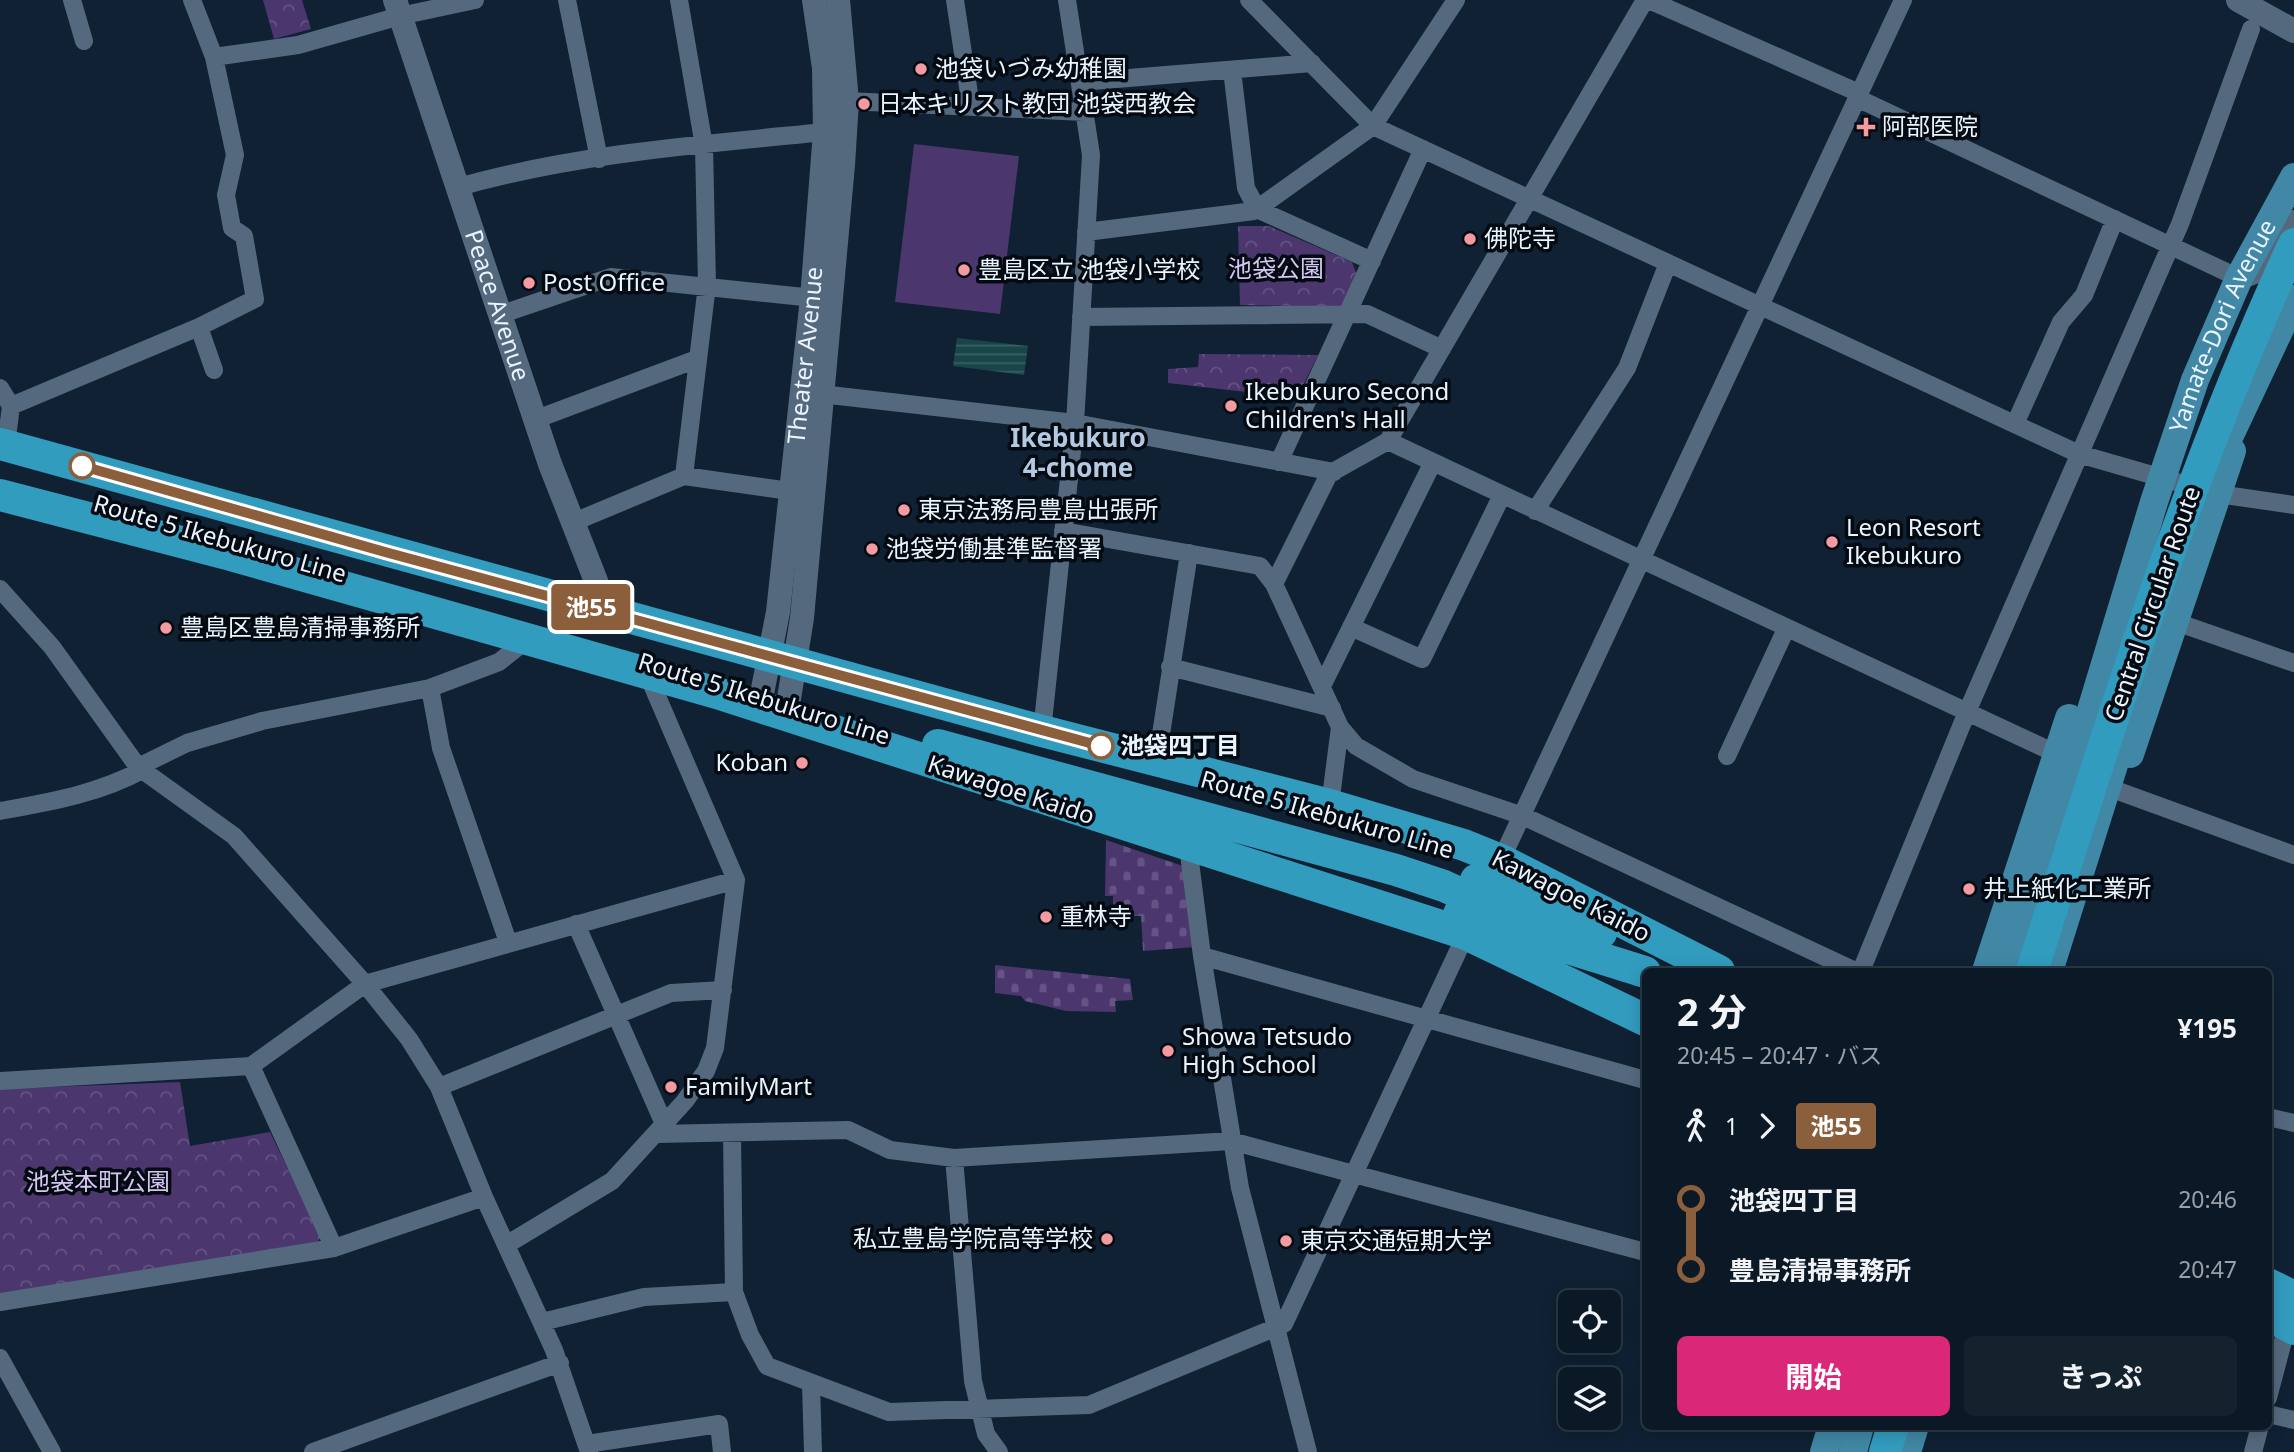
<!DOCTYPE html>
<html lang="ja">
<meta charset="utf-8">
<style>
:root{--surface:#0b1926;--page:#14222e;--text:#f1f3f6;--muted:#9aa0a7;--line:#2b3843;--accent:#db2777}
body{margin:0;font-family:"Noto Sans","Noto Sans JP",sans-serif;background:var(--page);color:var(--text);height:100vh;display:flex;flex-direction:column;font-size:26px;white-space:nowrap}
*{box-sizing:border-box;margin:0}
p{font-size:23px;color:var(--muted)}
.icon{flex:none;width:38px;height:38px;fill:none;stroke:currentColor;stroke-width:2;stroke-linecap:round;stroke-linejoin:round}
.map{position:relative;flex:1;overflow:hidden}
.panel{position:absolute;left:1642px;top:968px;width:630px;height:462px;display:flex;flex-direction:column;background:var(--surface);border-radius:10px;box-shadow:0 4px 18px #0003,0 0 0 2px var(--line)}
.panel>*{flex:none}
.badge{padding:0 14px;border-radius:5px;font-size:24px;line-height:46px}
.controls{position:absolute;left:1558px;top:1290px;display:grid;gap:14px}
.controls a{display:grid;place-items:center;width:63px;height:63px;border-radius:10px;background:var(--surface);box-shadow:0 4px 18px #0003,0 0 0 2px var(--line);font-size:35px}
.map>.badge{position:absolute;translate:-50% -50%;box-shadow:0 0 0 4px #fff}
.legs{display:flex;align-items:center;gap:10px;height:77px;padding:0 35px;font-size:23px}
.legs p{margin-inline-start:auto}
.head{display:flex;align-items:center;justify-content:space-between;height:119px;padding:0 35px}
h1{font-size:38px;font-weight:700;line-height:52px}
.cta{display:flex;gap:14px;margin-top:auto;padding:14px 35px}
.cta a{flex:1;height:80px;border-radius:10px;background:var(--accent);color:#fff;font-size:28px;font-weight:700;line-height:80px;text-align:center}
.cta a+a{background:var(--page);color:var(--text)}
ul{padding:0 35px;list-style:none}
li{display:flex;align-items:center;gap:24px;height:70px;font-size:26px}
li i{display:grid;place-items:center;width:10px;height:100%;margin:0 9px;background:currentColor}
li i::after{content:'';width:18px;height:18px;margin:-9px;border:5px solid;border-radius:50%;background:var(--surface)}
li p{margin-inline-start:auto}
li:first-child i{background:linear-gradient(#0000 50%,currentColor 0)}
li:last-child i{background:linear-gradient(currentColor 50%,#0000 0)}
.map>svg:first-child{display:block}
</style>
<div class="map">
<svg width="2294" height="1452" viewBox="0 0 2294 1452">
<defs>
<pattern id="cemetery-stones" width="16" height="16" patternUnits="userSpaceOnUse" patternTransform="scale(1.75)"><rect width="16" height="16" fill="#4b366d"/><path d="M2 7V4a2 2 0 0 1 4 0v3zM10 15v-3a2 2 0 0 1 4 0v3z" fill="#655483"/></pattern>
<pattern id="park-crowns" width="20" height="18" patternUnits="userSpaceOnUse" patternTransform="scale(1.75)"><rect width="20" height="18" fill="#4b366d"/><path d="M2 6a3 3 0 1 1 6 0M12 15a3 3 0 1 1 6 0" fill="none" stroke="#655483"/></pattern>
<pattern id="water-rules" width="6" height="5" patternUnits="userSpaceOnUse" patternTransform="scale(1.75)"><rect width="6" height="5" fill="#184547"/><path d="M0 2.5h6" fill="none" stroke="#3a6063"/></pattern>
</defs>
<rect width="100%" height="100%" fill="#0f2133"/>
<path fill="url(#cemetery-stones)" d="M1106 840 1186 867 1196 947 1143 951 1141 916H1113V896H1105Z
M995 965 1130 979 1133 1000 1115 1001 1116 1012 1066 1011 1025 1001 1021 996 995 993Z"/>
<path fill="url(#park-crowns)" d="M263 0H302L311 29 274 39Z
M1238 226H1269L1352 262 1357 276 1341 307 1240 305Z
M1199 354 1318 355 1297 398 1168 383V369L1198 367Z
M180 1082 190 1146 270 1132 321 1237 316 1244 0 1297V1089Z"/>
<path fill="#4b366d" d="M914 144 1019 156 1000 314 895 302Z"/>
<path fill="url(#water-rules)" d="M957 338 1028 346 1024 375 953 366Z"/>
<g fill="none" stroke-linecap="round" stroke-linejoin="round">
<path stroke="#55697e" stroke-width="18" d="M72 0 84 41
M567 0 599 159
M679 0 704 146 707 285 684 476
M955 0 971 107
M1249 0 1373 126 2079 454 2218 494 2294 505
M1649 0 1859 93
M214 57 298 45 400 16 475 0
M1232 70 1246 188 1257 209 1372 261
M1080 82 1312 63
M1857 98 2239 278
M847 101 1084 112
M455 188C572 154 704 144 825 132
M1086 232 1254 211 1373 126 1456 0
M499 315 611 277 823 299
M1081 317 1367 314 1442 349
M199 327 214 370
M0 388 11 406 6 445
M821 394 1075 423 1334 472
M11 406 199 327 255 299 244 236 232 228 226 195 235 155 214 57 192 0
M534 420 697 359
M2015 424 2061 322 2084 295 2115 219
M1388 441 2057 754
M1279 462 1423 149
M1535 511 1627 368 1668 263
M574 522 684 476 790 491
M1063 531 1260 566 1274 584 1340 727 1330 805
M1274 584 1329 474 1388 441 1645 0
M0 589 52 647 138 767 234 836 365 984 409 1039 439 1087 484 1197 554 1350 589 1452
M2176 622 2294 663
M1351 627 1422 659 1502 495
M1170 667 1332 708
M1322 686 1433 462
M430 688 441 748 508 942
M1340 727 1356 746 1413 779 1523 816 1855 971
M1042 731 1075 423 1091 155 1067 0
M1727 756 1786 629
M1157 760 1189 553
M138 767 187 743 262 721 430 688 499 662 528 639
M2118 791 2294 855
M0 811C49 802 98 794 142 770
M1188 846 1202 956 1240 1188 1308 1452
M1501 860 1903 0
M576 924 665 1126
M1202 956 1645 1080
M1861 971 1967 712 2180 224 2251 29
M251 1066 334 1248
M0 1081 251 1066 365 984 736 880
M439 1087 671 993 723 990
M2268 1117 2294 1123
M732 1133 734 1292 750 1335 767 1366 889 1412 1089 1405 1284 1324 1466 934
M657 1134 848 1130 890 1150 954 1158 1231 1141 1645 1252
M954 1158 973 1381 986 1434 999 1452
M506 1245 612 1181 685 1101 706 1071 715 1048 736 880 647 673
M0 1302 334 1248 484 1197
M542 1322 644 1297 734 1292
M0 1358 52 1452
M811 1384 813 1452
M2268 1398 2287 1326
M2268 1414 2294 1420
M587 1444 719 1424 722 1452
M313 1452 560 1363
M2253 1452 2260 1426"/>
<g stroke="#55697e" stroke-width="24">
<path id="s1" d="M395 0 550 464 596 581 605 610"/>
<path d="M2238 0 2294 31"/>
<path d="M2239 278 2272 265 2294 222"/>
<path id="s2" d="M759 709 778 612 812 298 825 132 824 68 814 0"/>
<path d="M786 717 802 618 843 165 847 101 838 0"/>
</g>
<g stroke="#4088a5" stroke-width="28">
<path d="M2215 467 2294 299"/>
<path d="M2130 754 2232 451"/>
<path d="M1986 971 2069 718"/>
<path id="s3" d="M2012 971 2154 502 2195 380 2239 278 2294 177"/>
<path d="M2049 971 2125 730"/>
<path d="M1824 1452 1832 1426"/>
<path d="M1853 1452 1860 1426"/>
<path d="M1907 1452 1915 1426"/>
</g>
<path stroke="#329cbf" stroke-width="32" d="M0 444 1042 731 1330 805 1464 845 1501 860 1719 971
M0 495 231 555 717 693 1466 934 1645 1020
M938 745 1396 870 1444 886 1495 909
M1476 880 1580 932 1601 933
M1459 914 1645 972
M2032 971C2110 726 2185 478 2294 244
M2268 1284 2294 1297
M2268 1315 2294 1329
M1885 1452 1893 1426"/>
</g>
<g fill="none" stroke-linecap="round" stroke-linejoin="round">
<defs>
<path id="line-1" d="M82 466 385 552 1101 746"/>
</defs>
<use href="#line-1" stroke="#fff" stroke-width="16"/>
<use href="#line-1" stroke="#8b5e3c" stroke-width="10"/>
</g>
<g fill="#f49aa0" stroke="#040a12" stroke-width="2.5">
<circle cx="921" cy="69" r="7"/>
<circle cx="864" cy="104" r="7"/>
<path d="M1862.5 116.5h7v7h7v7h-7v7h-7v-7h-7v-7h7z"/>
<circle cx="1470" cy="239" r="7"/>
<circle cx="964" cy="270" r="7"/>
<circle cx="529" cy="283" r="7"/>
<circle cx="1231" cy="406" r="7"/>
<circle cx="904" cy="510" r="7"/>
<circle cx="1832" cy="542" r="7"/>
<circle cx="872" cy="549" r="7"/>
<circle cx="166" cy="628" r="7"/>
<circle cx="802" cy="763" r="7"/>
<circle cx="1969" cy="889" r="7"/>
<circle cx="1046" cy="917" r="7"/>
<circle cx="1168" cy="1051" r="7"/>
<circle cx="671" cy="1087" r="7"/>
<circle cx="1107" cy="1239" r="7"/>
<circle cx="1286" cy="1241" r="7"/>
</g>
<g fill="#fff" stroke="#8b5e3c" stroke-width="3.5">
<circle cx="82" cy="466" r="12"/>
<circle cx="1101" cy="746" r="12"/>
</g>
<g text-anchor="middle" stroke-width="7" stroke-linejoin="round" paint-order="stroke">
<g font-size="24" fill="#eaf4fe" stroke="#040a12" text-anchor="start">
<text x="935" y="77">池袋いづみ幼稚園</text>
<text x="878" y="112">日本キリスト教団 池袋西教会</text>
<text x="1882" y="135">阿部医院</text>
<text x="1484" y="247">佛陀寺</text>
<text x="978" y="278">豊島区立 池袋小学校</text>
<text x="543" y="291">Post Office</text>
<text x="1245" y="400">Ikebukuro Second<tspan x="1245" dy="28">Children's Hall</tspan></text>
<text x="918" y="518">東京法務局豊島出張所</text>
<text x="1846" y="536">Leon Resort<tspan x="1846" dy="28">Ikebukuro</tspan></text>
<text x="886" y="557">池袋労働基準監督署</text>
<text x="180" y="636">豊島区豊島清掃事務所</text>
<text x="788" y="771" text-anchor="end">Koban</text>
<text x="1983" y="897">井上紙化工業所</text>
<text x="1060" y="925">重林寺</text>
<text x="1182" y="1045">Showa Tetsudo<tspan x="1182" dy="28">High School</tspan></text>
<text x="685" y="1095">FamilyMart</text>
<text x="1093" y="1247" text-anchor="end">私立豊島学院高等学校</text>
<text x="1300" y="1249">東京交通短期大学</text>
</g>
<g font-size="24" fill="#d5c6f1" stroke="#040a12">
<text x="1276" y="277">池袋公園</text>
<text x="98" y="1190">池袋本町公園</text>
</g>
<g font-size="24" fill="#eaf4fe" stroke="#040a12">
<text dy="8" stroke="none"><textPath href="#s1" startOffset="322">Peace Avenue</textPath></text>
<text dy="8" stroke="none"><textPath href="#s3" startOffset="679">Yamate-Dori Avenue</textPath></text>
<text dy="8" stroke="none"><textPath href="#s2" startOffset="357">Theater Avenue</textPath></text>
<text transform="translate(220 539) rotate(16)" y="8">Route 5 Ikebukuro Line</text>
<text transform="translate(2153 604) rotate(-71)" y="8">Central Circular Route</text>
<text transform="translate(764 699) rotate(17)" y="8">Route 5 Ikebukuro Line</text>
<text transform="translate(1011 790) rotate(18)" y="8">Kawagoe Kaido</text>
<text transform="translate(1327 815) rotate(16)" y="8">Route 5 Ikebukuro Line</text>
<text transform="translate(1571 896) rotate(27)" y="8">Kawagoe Kaido</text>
</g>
<g font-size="24" font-weight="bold" fill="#eaf4fe" stroke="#040a12" text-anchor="start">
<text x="1120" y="754">池袋四丁目</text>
</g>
<g font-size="26" font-weight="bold" fill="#b3c9e1" stroke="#040a12">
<text x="1078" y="447">Ikebukuro<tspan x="1078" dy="30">4-chome</tspan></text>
</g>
</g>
</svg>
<div class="controls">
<a><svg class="icon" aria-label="locate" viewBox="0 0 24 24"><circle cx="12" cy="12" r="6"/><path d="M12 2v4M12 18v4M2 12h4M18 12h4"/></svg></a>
<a><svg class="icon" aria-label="layers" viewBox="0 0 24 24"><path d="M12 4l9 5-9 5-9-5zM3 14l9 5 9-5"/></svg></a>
</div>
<b class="badge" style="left:591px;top:607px;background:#8b5e3c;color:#fff">池55</b>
<section class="panel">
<div class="head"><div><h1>2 分</h1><p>20:45 – 20:47 · バス</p></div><b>¥195</b></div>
<div class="legs"><svg class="icon" aria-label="walk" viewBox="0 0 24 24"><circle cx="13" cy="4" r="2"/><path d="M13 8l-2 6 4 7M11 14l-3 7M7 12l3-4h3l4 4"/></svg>1<svg class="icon" aria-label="forward" viewBox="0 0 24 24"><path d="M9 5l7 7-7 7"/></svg><b class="badge" style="background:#8b5e3c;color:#fff">池55</b></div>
<ul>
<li><i style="color:#8b5e3c"></i><b>池袋四丁目</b><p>20:46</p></li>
<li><i style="color:#8b5e3c"></i><b>豊島清掃事務所</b><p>20:47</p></li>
</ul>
<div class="cta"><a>開始</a><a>きっぷ</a></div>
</section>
</div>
